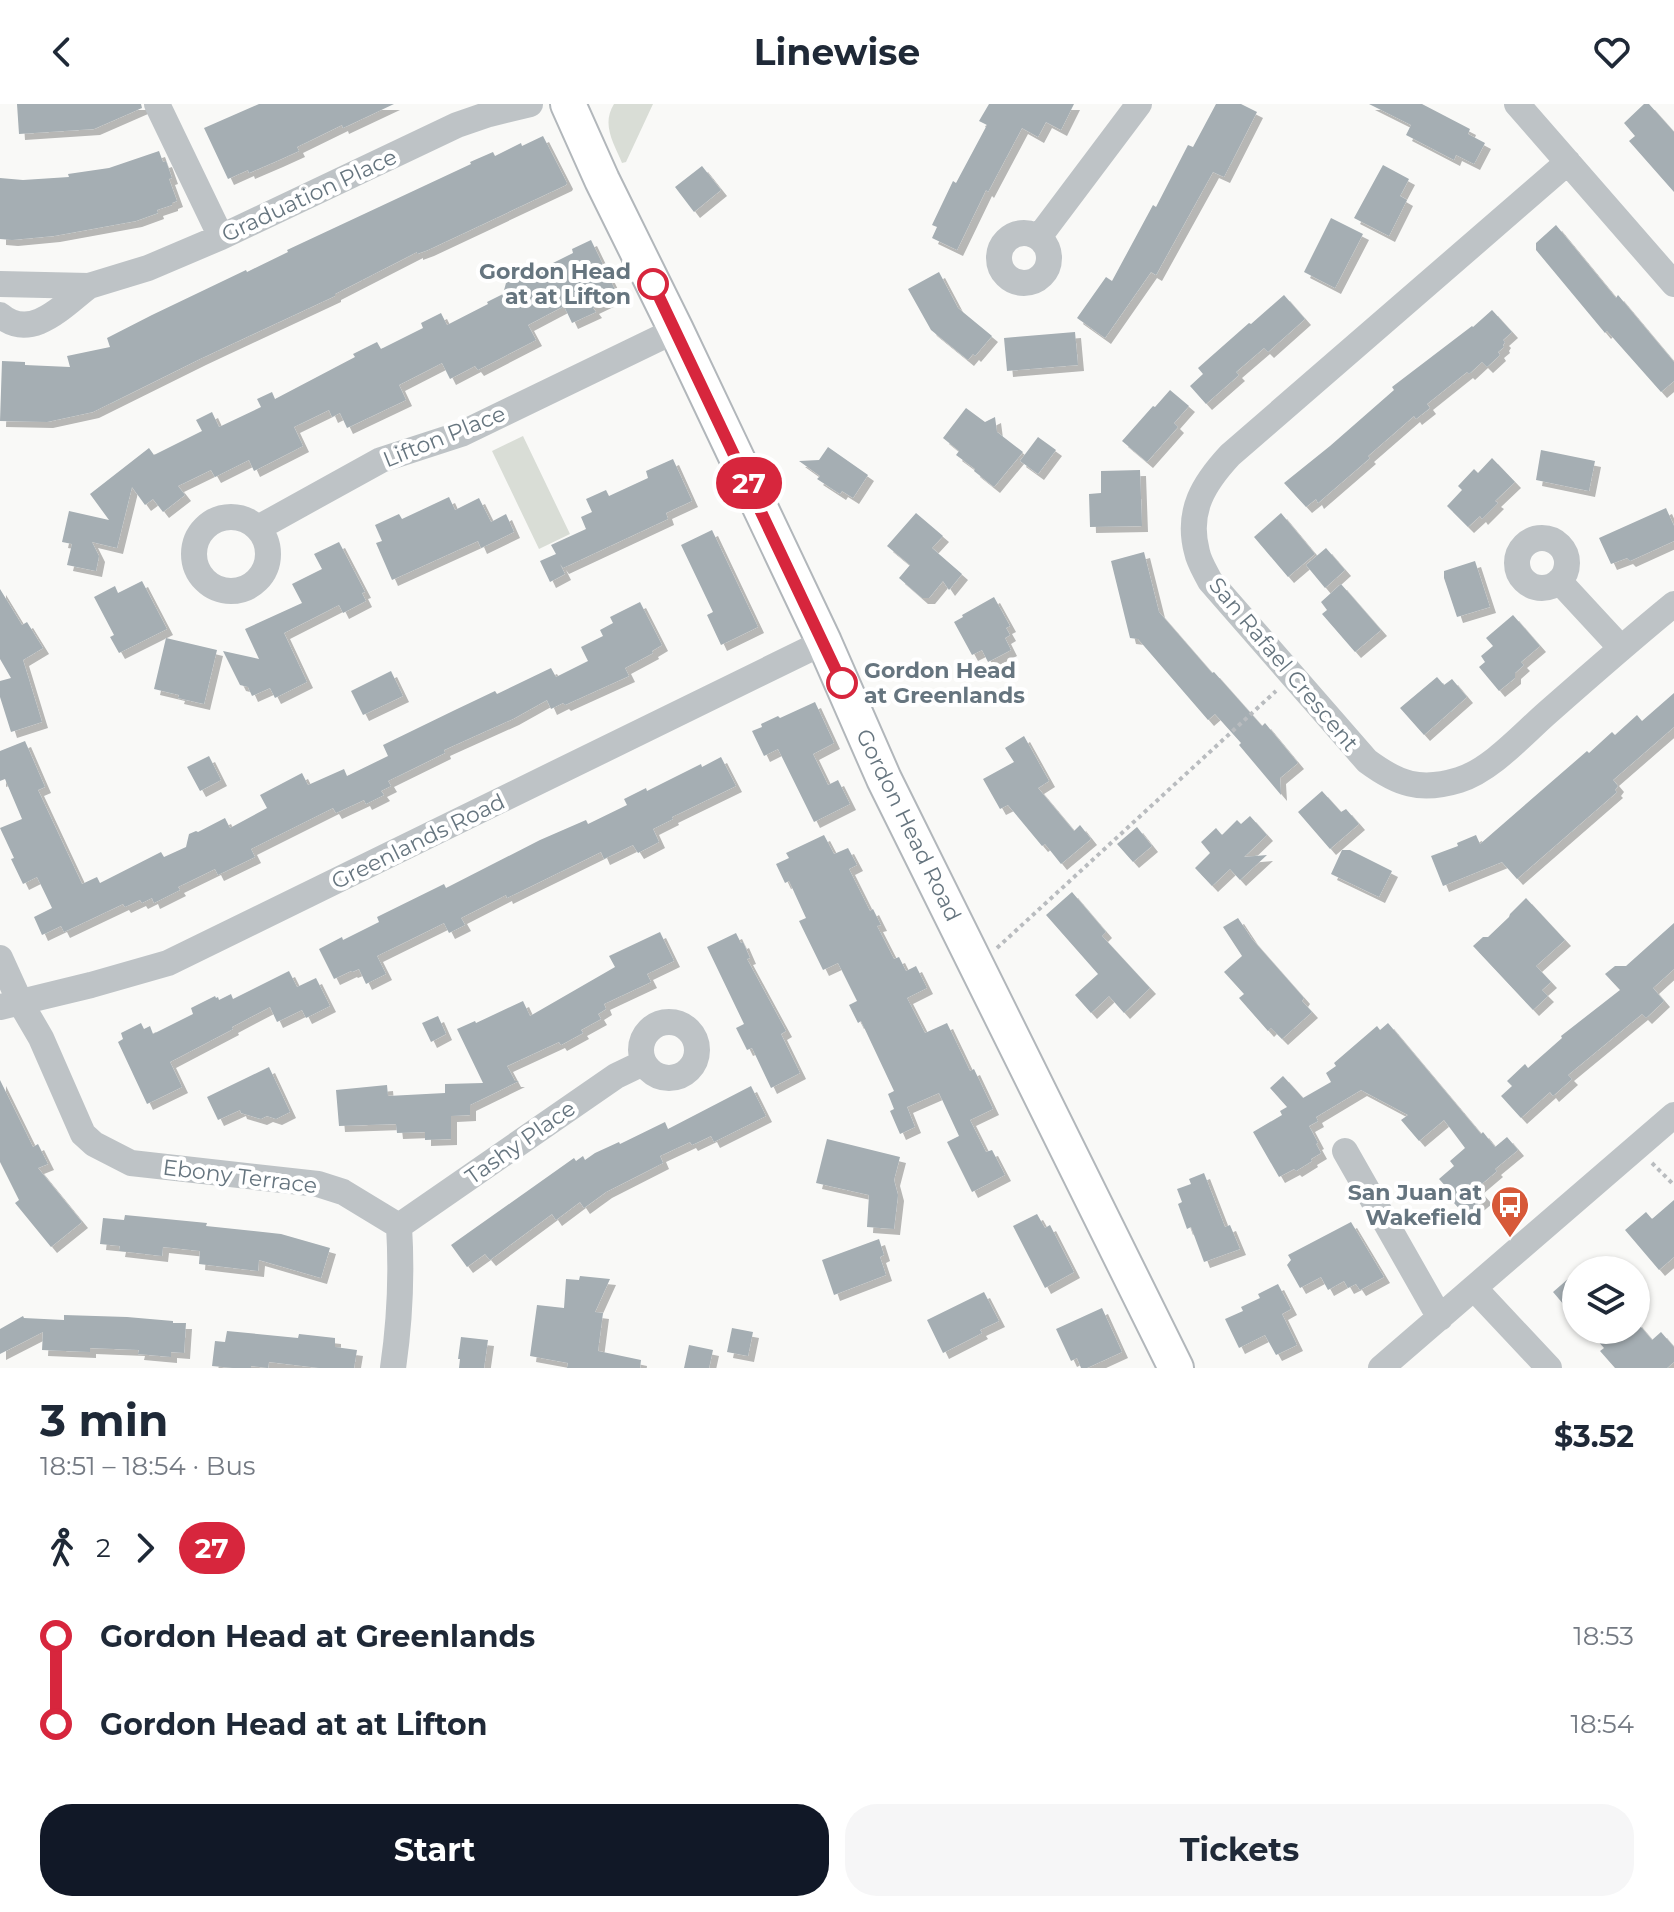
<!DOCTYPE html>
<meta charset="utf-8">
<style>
:root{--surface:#fff;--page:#f6f6f7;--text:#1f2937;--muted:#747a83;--accent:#111827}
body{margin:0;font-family:Montserrat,sans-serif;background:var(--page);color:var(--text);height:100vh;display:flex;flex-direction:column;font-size:30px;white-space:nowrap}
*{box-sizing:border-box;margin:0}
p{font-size:26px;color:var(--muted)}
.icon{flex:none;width:44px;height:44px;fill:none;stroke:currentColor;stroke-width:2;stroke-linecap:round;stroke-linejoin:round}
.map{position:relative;height:1264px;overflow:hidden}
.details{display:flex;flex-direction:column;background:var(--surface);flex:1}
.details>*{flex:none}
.badge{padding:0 16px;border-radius:26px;font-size:28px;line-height:52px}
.tools{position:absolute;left:1562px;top:1152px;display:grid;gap:16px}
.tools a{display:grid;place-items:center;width:88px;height:88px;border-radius:50%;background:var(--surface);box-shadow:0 2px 6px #0004;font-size:40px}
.map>.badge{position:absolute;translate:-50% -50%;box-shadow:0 0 0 4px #fff}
.legs{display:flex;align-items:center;gap:12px;height:88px;padding:0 40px;font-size:26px}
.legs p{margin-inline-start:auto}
.overview{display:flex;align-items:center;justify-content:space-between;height:136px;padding:0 40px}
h1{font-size:44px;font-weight:700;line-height:60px}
.action{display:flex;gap:16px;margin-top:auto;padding:16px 40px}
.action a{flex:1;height:92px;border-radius:32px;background:var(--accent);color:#fff;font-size:32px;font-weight:700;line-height:92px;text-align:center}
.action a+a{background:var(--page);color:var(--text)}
ul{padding:0 40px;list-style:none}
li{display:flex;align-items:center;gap:28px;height:88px;font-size:30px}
li i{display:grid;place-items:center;width:12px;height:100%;margin:0 10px;background:currentColor}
li i::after{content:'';width:20px;height:20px;margin:-10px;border:6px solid;border-radius:50%;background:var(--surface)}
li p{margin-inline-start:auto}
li:first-child i{background:linear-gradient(#0000 50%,currentColor 0)}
li:last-child i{background:linear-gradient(currentColor 50%,#0000 0)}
header{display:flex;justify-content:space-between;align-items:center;height:104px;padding:0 40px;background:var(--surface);font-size:36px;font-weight:700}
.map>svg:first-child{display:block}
</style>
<header><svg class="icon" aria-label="back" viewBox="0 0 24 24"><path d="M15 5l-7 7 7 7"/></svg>Linewise<svg class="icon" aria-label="heart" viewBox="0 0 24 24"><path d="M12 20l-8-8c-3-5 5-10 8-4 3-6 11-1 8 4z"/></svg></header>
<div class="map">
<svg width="1674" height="1264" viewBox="0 0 1674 1264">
<defs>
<filter id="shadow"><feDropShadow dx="6" dy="6" stdDeviation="0" flood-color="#0004"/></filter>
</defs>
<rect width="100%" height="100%" fill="#f9f9f7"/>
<path fill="#d9ddd6" d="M614 0H653L626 58 622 59C614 39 601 21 614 0Z
M523 332 570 430 539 445 492 347Z"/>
<path fill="#a5aeb3" filter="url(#shadow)" d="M17 0H141L142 4 94 25 19 30Z
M259 0H394L343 24 342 21 297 43 299 47 277 57 249 69 248 66 228 75 204 24Z
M989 0H1074L1061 26 1046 18 1038 33 1022 24 988 88 986 86 957 146 932 134 937 123 932 121 953 77 956 79 987 21 979 17Z
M1216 0H1241L1257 8 1224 73 1213 68 1156 171 1151 168 1105 234 1077 214 1106 173 1112 177 1153 101 1156 103 1188 41 1193 43Z
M1369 0H1422L1470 25 1468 30 1485 39 1474 60 1456 51 1454 56 1406 31 1411 21Z
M1644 0H1649L1674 28V88L1629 37 1635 32 1624 19Z
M543 32 567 79 566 81 428 146 417 150V148L335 190V192L200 255 93 308 47 318 0 317 2 257 25 258V261L70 263 67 252 110 243 107 234 152 211 246 166 247 168 288 148 287 146 471 60 470 58 493 48 495 52 521 39 522 42Z
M159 47 163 58 166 57 172 74 169 75 177 97 172 99V101L157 106 158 109 136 117 54 132 12 136 0 135V74L23 76 69 73 68 70 109 64Z
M1383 61 1409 75 1400 92 1407 96 1389 132 1354 114Z
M702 62 721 86 694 108 675 83Z
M1331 114 1363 130 1335 184 1304 168Z
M1556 121 1616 194 1618 191 1674 258V277L1661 288 1607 227 1605 229 1536 146V139Z
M591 136 618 192 593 204 596 208 572 219 564 202 528 221 536 236 478 266 475 262 450 275 442 259 399 281 406 296 347 324 340 309 332 313 329 306 294 323 303 342 254 367 249 356 215 373 211 366 178 382 185 391 163 408 153 395 145 401 132 383 117 444 92 438 99 452 96 467 67 461 72 440 62 438 69 407 109 416 90 390 149 344 154 351 202 327 196 316 212 308 219 323 261 303 257 295 272 288 275 295 355 253 353 250 377 238 381 245 423 224 421 219 441 209 447 221 488 200 487 198 503 190 506 179 536 163 537 167 573 149 572 145Z
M939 168 958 204 992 232 975 252 973 250 968 256 931 226 908 185Z
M1284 191 1305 215 1268 248 1264 244 1236 268 1239 271 1206 300 1190 282 1203 270 1198 264 1249 219 1251 220Z
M1492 206 1512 228 1503 236 1505 238 1503 241 1504 243 1498 248 1500 251 1487 263 1482 258 1469 270 1467 268 1427 300 1430 304 1416 315 1414 312 1368 352 1370 354 1318 399 1316 395 1306 403 1284 379 1330 342 1394 286 1392 283 1472 222 1473 223Z
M1075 228 1078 261 1007 267 1004 234Z
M1170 286 1189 302 1174 319 1178 323 1147 358 1122 337 1153 302 1155 303Z
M966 304 985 318 995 313 997 328 1023 348 994 383 974 367 975 365 956 351 959 347 943 334Z
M1038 333 1056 346 1038 370 1020 357Z
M828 343 868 371 853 394 842 387 840 390 817 375 820 372 799 357 819 356Z
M1541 346 1595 357 1589 387 1536 376Z
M1492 354 1515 378 1495 397 1498 399 1482 415 1480 412 1468 423 1447 402 1462 386 1458 382 1474 365 1478 369Z
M673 355 692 397 666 409 668 415 563 464 560 460 565 470 550 478 540 457 556 450 551 441 586 425 581 413 592 408 586 395 606 386 609 392 648 374 646 367Z
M1140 366 1142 422 1090 423 1089 390 1101 389V367Z
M449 393 455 406 479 394 491 418 506 410 514 428 481 444 478 437 392 476 376 439 382 437 375 421 399 410 402 415Z
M1666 404 1674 422V437L1630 457 1627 454 1611 460 1599 434Z
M916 409 943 432 932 444 962 470 949 486 943 477 929 494H922L899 474 910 461 887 442Z
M1281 409 1315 450 1288 473 1254 433Z
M712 426 758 523 721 541 707 511 713 508 681 441Z
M339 438 365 488 362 489 366 497 343 509 339 501 284 529 307 578 275 594 270 584 252 592 248 583 240 581 223 547 259 555 245 525 302 499 292 480 322 465 314 450Z
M1326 444 1345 466 1325 484 1306 461Z
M1144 448 1159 508 1212 569 1214 568 1262 622 1265 619 1298 659 1280 674 1281 691 1239 641 1241 639 1215 610 1208 616 1138 535 1130 534 1111 457Z
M1475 457 1490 503 1457 513 1444 474V467Z
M142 477 167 525 119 549 110 533 114 531 94 493 115 482 118 489Z
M1341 480 1381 526 1355 548 1322 510 1327 506 1321 498Z
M0 485 22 521 27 518 43 544 23 556 42 618 11 628 0 593V577L11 574 0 555Z
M994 493 1010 522 1006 524 1010 531 1005 534 1011 546 988 558 982 546 972 551 954 518 963 513 962 511Z
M640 498 662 541 652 547 653 549 625 564 629 572 565 601 563 599 551 605 547 596 513 615 444 646 445 649 388 677 391 682 381 687 384 691 366 700 364 696 336 709 333 704 251 745 255 753 218 771 215 765 178 783 180 786 154 799 152 794 142 799 140 796 125 803 123 800 64 828 61 822 42 831 34 813 52 804 37 773 23 780 11 755 14 754 0 724 22 715 5 675 0 677V647L25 637 45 683 38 686 82 780 97 773 100 779 161 748 164 753 186 743 189 730 196 727 198 728 225 714 230 724 267 704 260 691 302 669 308 681 344 665 347 672 388 652 383 641 455 606 495 587 497 590 551 564 556 573 588 557 581 543 603 532 600 526 613 519 610 513Z
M1513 511 1540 542 1521 558 1524 561 1515 569V574L1499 587 1479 563 1485 558 1481 552 1493 542 1486 534Z
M166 534 217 546 204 600 178 594 179 591 154 585Z
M391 567 403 592 363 611 351 587Z
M1437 573 1444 581 1452 575 1467 593 1424 631 1400 604Z
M1674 589V623L1613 676 1618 682 1615 686 1617 688 1517 775 1502 758 1443 782 1431 752 1458 742 1457 739 1476 731 1480 740 1587 647 1589 649 1612 628 1615 631 1637 611 1642 617Z
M815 598 834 639 813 650 828 681 838 676 850 700 814 718 778 645 764 652 752 627 762 623 761 620 778 612 780 614Z
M1024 632 1049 677 1038 684 1074 727 1080 721 1091 735 1061 760 1045 740 1042 742 1008 701 1000 705 983 675 1014 658 1005 644Z
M209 652 221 676 200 687 187 663Z
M721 653 736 682 672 713 673 715 653 725 659 738 638 749 633 741 604 755 601 748 507 794 506 791 461 814 465 821 449 829 444 819 377 852 386 870 366 880 359 865 352 868 351 867 334 875 319 845 342 833 343 836 379 818 377 813 444 780 446 784 540 736 586 716 588 720 627 701 624 695 646 684 647 687 701 660 702 663Z
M1322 687 1341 708 1346 705 1359 720 1330 745 1298 708Z
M1250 712 1267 731 1244 753 1267 751 1240 776 1230 765 1212 782 1195 764 1210 749 1201 738 1216 724 1222 731 1237 716 1241 720Z
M1137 723 1152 742 1133 758 1117 740Z
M824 731 834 750 848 744 857 761 849 765 870 807 873 805 881 821 877 822 894 855 899 853 906 867 916 862 927 884 907 894 925 929 947 919 970 967 974 965 993 1005 970 1016 986 1048 992 1046 1005 1071 972 1088 947 1038 959 1032 939 989 907 1003 915 1023 900 1030 890 1007 894 1005 888 990 894 987 861 917 858 919 849 901 857 897 838 859 823 866 799 817 806 814 789 777 785 779 776 760 789 754 786 749Z
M1342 746H1350L1392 767 1379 793 1331 770Z
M1072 788 1106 828 1102 832 1150 884 1124 909 1109 892 1091 909 1075 891 1098 870 1046 811Z
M1526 794 1565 836 1536 862 1551 878 1542 886 1548 892 1533 906 1473 842 1483 833H1488L1509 813 1510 810Z
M1238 814 1252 835 1304 894 1302 897 1312 908 1282 935 1271 924 1268 927 1239 894 1244 890 1224 868 1242 852 1223 823Z
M1674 819V865L1653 884 1664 897 1646 914 1642 910 1568 971 1572 975 1553 992 1550 988 1521 1014 1501 992 1512 982 1507 977 1525 960 1528 964 1562 934 1561 932 1620 886 1605 870 1615 862H1626Z
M660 828 674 857 647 870 651 878 604 900 606 905 598 910 601 915 581 926 583 929 561 941 559 938 507 962 515 977H519L470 1001V1011L451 1012V1035L425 1036V1028L397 1029 396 1020 339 1022 336 986 387 981 388 992 445 989V980L483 979 457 925 475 917 476 919 523 897 530 912 615 863 609 852Z
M736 829 741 839 743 838 750 854 747 855 786 927 781 930 800 969 771 984 752 944 747 946 736 924 744 920 707 843Z
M289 867 297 883 316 874 330 902 306 914 302 906 277 918 270 903 232 923 233 925 170 958 182 983 147 1000 118 938 123 935 121 929 141 919 144 925 150 922 153 930 193 910 191 904 215 892 216 894 218 893 219 896 231 890 233 895Z
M438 912 446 930 431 938 422 919Z
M1388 919 1481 1030 1483 1028 1495 1043 1507 1033 1518 1046 1495 1065 1497 1067 1477 1084 1486 1094 1469 1108 1468 1106 1464 1110 1445 1089 1449 1086 1439 1075 1454 1062 1450 1057 1465 1044 1444 1016 1419 1037 1401 1016 1408 1011 1361 986 1316 1013 1318 1017 1309 1022 1318 1039 1316 1040 1321 1049 1311 1055 1312 1057 1296 1067 1294 1065 1279 1073 1253 1028 1282 1011 1280 1007 1287 1003 1270 984 1283 972 1303 994 1331 978 1326 969 1336 962 1334 959 1377 922 1380 926Z
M269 963 290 1008 276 1015 267 1012 261 1015 241 1009 240 1006 218 1016 207 993Z
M0 976 33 1043 38 1040 48 1060 38 1064 82 1118 51 1143 15 1099 19 1096 0 1058Z
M751 982 766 1012 714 1038 711 1032 692 1041 690 1038 660 1052 663 1059 606 1088 584 1104 580 1098 556 1116 552 1110 490 1156 485 1150 467 1163 451 1141 574 1054 576 1057 583 1052 585 1056 595 1049 619 1038 620 1040 665 1018 668 1025Z
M827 1035 900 1053 894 1076 898 1091 894 1125 867 1123 869 1091 816 1079Z
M1204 1069 1225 1123 1230 1121 1240 1145 1204 1158 1191 1123 1187 1125 1178 1100 1182 1098 1177 1085 1191 1080 1189 1075Z
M1674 1096V1153L1659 1166 1625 1126 1646 1108 1652 1115Z
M1037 1110 1045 1124 1050 1121 1074 1168 1045 1184 1013 1122Z
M125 1111 207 1119 206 1122 281 1130 330 1144 321 1174 259 1156 258 1167 199 1160 200 1147 163 1143 162 1152 119 1147 120 1142 100 1140 103 1114 124 1116Z
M1351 1118 1384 1173 1360 1186 1356 1180 1348 1184 1344 1177 1328 1186 1321 1173 1300 1184 1287 1161 1291 1156 1288 1151Z
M879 1135 884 1151 880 1153 886 1171 834 1191 822 1156Z
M1576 1168V1215L1553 1188Z
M580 1172 610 1175 595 1208 603 1209 598 1247 641 1256 640 1264H567L568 1259 530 1252 537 1201 564 1204 566 1175 579 1176Z
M1278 1180 1291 1205 1282 1210 1297 1241 1276 1251 1265 1231 1239 1244 1225 1215 1243 1207 1241 1203 1260 1194 1258 1190Z
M984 1188 999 1217 980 1226 982 1229 943 1249 927 1216Z
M1102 1204 1122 1248 1087 1264H1081L1077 1254 1071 1257 1056 1225Z
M64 1211 127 1213 173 1217V1219H186L184 1249 171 1248V1253L138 1250 139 1246 90 1244V1248L42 1246 43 1228 0 1250V1225L23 1212 24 1214 64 1216Z
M1636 1217 1652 1236 1661 1228 1674 1243V1258L1667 1264H1615L1600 1247 1604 1244 1588 1226H1636Z
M732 1224 753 1228 748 1252 727 1248Z
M227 1227 298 1234 299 1230 335 1234V1243L357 1246 354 1264H319L269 1258 268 1264 251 1262V1264H233L212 1262 215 1237 225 1238Z
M461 1233 488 1236 484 1264H459L460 1255H458Z
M689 1241 713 1246 709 1264H684Z"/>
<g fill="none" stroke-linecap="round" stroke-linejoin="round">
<defs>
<path id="major" d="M568 0 602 76 676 226 824 538 884 675 1176 1264"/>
</defs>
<use href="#major" stroke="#b2b7bb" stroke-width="38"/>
<path stroke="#b9bcbf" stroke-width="4" stroke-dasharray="4 4" stroke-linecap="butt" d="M997 844 1276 587
M1652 1059 1674 1081"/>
<path stroke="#bec3c6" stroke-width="26" d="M157 0 221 133
M1517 0 1674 180
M1568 58 1230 351C1204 379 1186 407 1197 448 1199 458 1205 467 1210 477L1367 657C1398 680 1420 688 1459 676 1491 666 1522 631 1547 609 1589 572 1631 535 1674 500
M999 154a25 25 0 1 1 50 0a25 25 0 1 1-50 0Z
M1039 133 1139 0
M0 180 89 182 148 164 221 133 457 21 489 10 530 0
M0 211C31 238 63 202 89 182
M194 450a37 37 0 1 1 74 0a37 37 0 1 1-74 0Z
M258 424 381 356 461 330 676 226
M1517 459a25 25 0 1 1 50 0a25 25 0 1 1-50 0Z
M1559 477 1621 544
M0 854 20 898 41 934 83 1030 94 1040 131 1059 318 1080 343 1088 399 1122C402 1170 400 1216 393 1264
M0 903 91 881 168 859 824 538
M641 946a28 28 0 1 1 56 0a28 28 0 1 1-56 0Z
M1345 1047 1440 1214
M399 1122 616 972 643 959
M1474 1184 1549 1264
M1381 1264 1674 1011"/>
<use href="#major" stroke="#fff" stroke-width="34"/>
</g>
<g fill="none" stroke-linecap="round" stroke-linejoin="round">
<defs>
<path id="line-1" d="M653 180 842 579"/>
</defs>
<use href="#line-1" stroke="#fff" stroke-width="18"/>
<use href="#line-1" stroke="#d7263d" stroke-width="12"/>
</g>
<defs>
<symbol id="bus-pin" viewBox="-11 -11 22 30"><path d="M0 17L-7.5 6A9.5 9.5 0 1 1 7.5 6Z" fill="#d75939" stroke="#fff"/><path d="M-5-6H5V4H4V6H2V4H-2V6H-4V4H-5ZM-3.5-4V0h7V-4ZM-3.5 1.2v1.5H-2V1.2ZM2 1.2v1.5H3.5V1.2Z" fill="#fff"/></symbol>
</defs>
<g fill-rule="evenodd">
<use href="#bus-pin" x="1488" y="1079" width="44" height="60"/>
</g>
<g fill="#fff" stroke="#d7263d" stroke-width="4">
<circle cx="653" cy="180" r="14"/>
<circle cx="842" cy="579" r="14"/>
</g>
<g text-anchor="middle" stroke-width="8" stroke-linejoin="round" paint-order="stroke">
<g font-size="22" fill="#66757f" stroke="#fff">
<text transform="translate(309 91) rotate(-25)" y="8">Graduation Place</text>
<text transform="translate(444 332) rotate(-22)" y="8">Lifton Place</text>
<text transform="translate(1284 560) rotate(50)" y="8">San Rafael Crescent</text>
<text transform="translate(909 721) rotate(64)" y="8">Gordon Head Road</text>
<text transform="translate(418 737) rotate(-26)" y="8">Greenlands Road</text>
<text transform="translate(520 1038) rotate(-35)" y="8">Tashy Place</text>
<text transform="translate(240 1072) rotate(7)" y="8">Ebony Terrace</text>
</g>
<g font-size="22" font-weight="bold" fill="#66757f" stroke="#fff" text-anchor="end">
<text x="631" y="175">Gordon Head<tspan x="631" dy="25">at at Lifton</tspan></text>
<text x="864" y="574" text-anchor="start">Gordon Head<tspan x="864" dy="25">at Greenlands</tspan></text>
</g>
<g font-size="22" font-weight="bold" fill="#66757f" stroke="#fff" text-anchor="end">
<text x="1482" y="1096">San Juan at<tspan x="1482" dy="25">Wakefield</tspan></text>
</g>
</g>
</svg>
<div class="tools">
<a><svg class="icon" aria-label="layers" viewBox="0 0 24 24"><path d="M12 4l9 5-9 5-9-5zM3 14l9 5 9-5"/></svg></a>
</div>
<b class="badge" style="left:749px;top:379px;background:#d7263d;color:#fff">27</b>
</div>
<section class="details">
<div class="overview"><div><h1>3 min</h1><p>18:51 – 18:54 · Bus</p></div><b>$3.52</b></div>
<div class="legs"><svg class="icon" aria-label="walk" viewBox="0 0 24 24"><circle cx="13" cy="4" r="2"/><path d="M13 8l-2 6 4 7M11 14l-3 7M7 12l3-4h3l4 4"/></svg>2<svg class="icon" aria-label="forward" viewBox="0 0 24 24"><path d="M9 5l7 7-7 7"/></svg><b class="badge" style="background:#d7263d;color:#fff">27</b></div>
<ul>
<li><i style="color:#d7263d"></i><b>Gordon Head at Greenlands</b><p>18:53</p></li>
<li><i style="color:#d7263d"></i><b>Gordon Head at at Lifton</b><p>18:54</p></li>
</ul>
<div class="action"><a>Start</a><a>Tickets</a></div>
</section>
